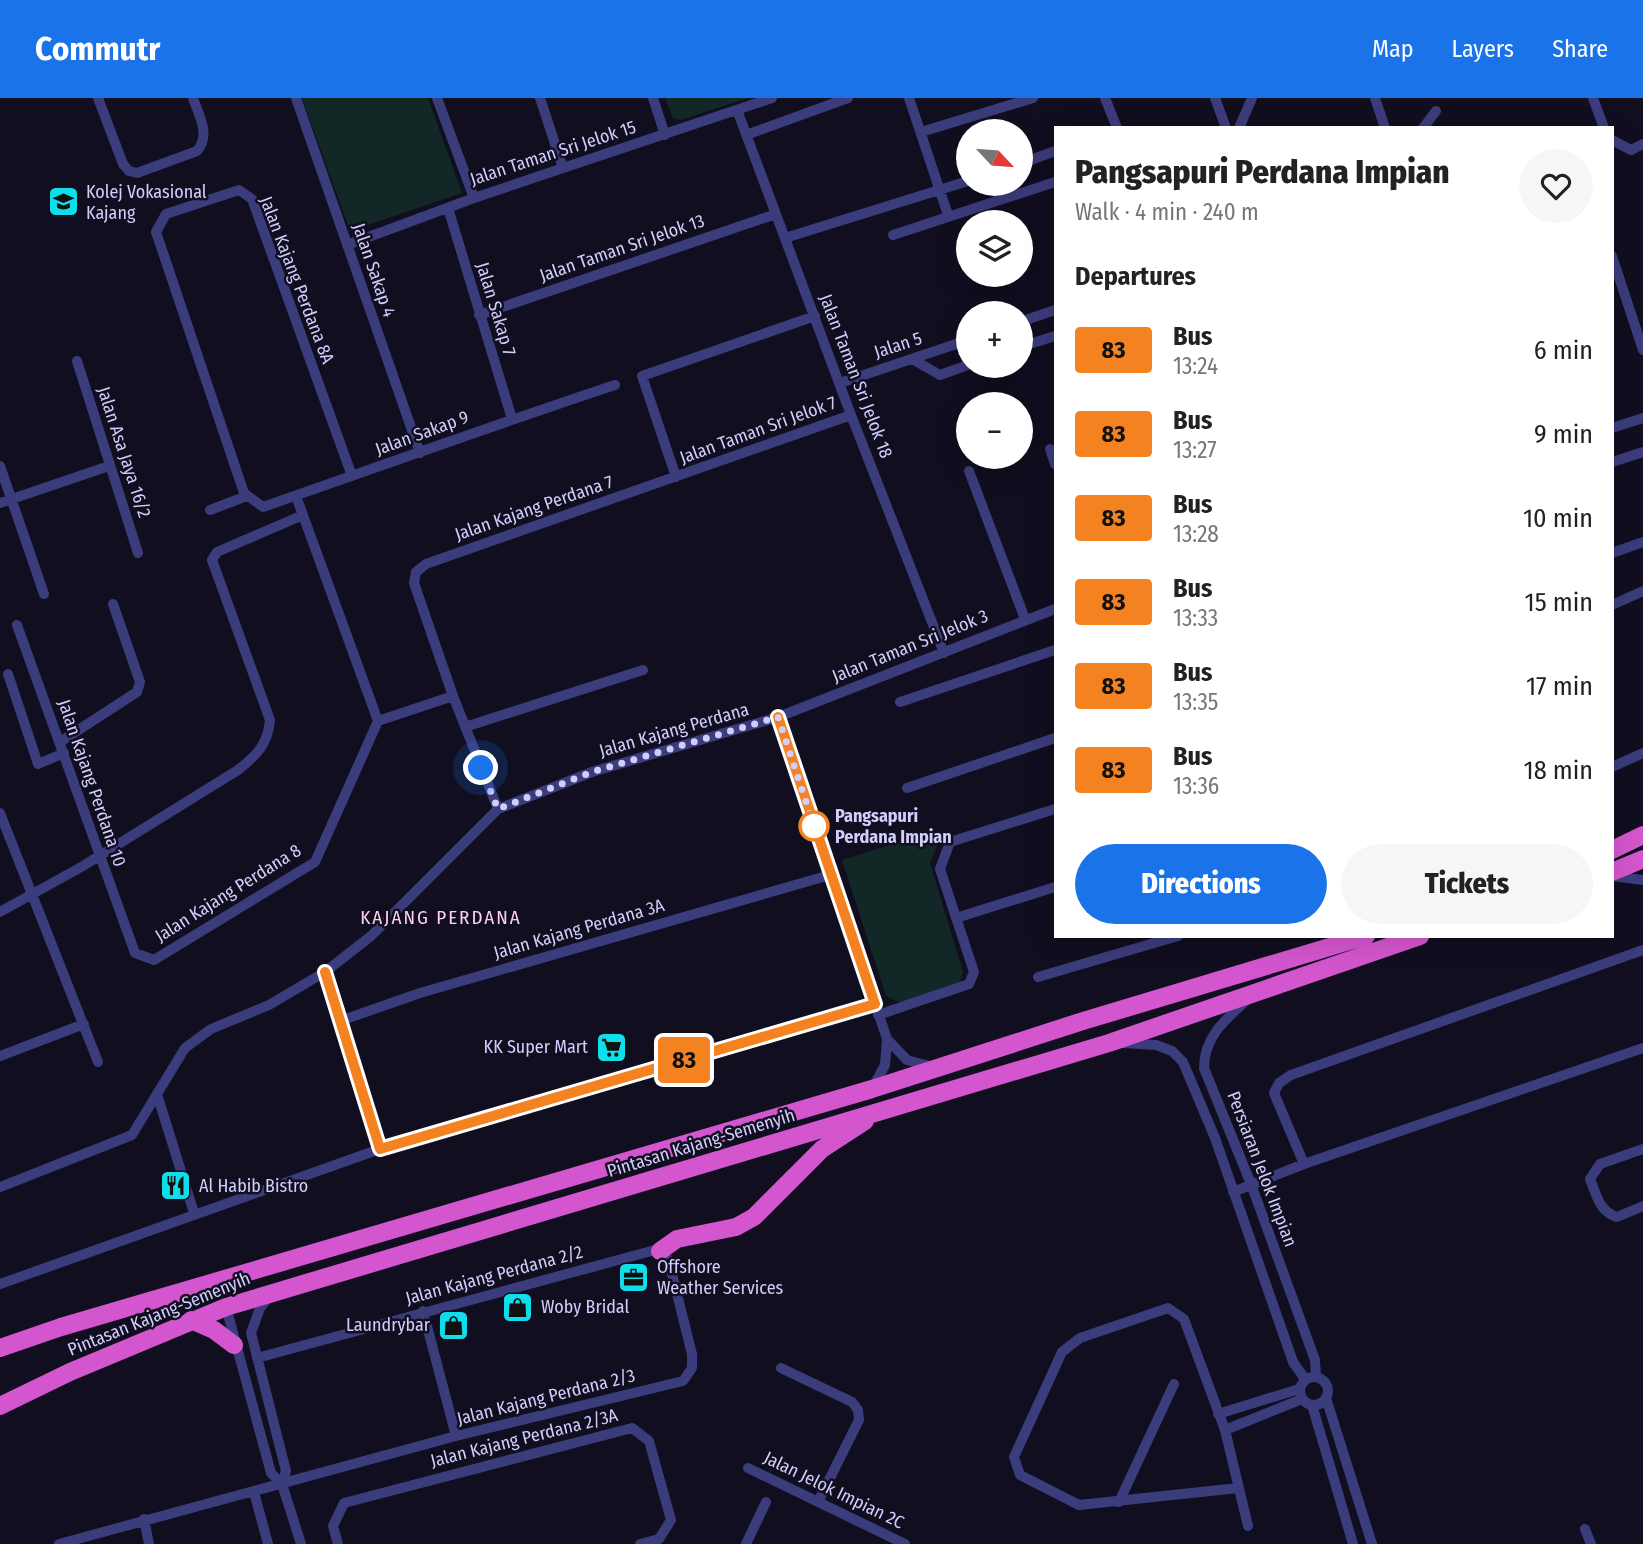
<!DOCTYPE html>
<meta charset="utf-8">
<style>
:root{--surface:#fff;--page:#f6f6f6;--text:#222;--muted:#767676;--accent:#1a73e8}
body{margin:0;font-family:"Fira Sans Condensed",sans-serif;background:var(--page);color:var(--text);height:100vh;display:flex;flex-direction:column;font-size:26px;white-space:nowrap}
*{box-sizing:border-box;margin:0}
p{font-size:23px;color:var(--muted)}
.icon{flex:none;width:38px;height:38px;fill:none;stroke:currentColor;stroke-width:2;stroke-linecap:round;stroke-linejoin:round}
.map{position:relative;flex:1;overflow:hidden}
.drawer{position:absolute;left:1054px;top:28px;width:560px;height:812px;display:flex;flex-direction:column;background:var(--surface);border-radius:0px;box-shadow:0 7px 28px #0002}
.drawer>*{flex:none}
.badge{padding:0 14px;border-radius:5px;font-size:24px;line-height:46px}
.needle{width:46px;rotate:116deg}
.buttons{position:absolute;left:956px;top:21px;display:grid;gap:14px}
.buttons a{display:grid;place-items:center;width:77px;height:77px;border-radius:50%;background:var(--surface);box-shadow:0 7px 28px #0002;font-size:35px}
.you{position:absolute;width:35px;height:35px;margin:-18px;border:5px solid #fff;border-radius:50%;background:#1a73e8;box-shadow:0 0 0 10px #1a73e833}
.map>.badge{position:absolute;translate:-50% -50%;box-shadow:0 0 0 4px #fff}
h2{padding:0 21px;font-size:26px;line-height:63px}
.round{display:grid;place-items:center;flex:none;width:74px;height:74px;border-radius:37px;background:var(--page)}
.summary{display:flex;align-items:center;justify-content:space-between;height:119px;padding:0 21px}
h1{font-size:33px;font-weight:800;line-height:52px}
.button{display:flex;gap:14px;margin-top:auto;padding:14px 21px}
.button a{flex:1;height:80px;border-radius:42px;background:var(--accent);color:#fff;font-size:28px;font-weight:800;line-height:80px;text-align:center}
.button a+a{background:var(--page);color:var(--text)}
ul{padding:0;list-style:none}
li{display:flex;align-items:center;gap:21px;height:84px;padding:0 21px}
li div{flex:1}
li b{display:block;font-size:26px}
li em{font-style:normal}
li .badge{min-width:77px;font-weight:700;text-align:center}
header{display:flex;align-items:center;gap:42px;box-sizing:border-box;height:98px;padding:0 35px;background:var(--accent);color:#fff}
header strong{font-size:33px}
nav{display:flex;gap:38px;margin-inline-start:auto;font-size:24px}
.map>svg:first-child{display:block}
</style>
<header>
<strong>Commutr</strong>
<nav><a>Map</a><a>Layers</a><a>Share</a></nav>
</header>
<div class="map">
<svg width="1643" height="1446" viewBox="0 0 1643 1446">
<rect width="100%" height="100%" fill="#100e1f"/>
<path fill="#112826" d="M302 0H428L462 95 350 133Z
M665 0H748L681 22 673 20Z
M934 733 938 746 930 765 963 874 960 884 901 905 886 898 842 762Z"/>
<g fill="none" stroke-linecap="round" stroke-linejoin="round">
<path stroke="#3b3c7b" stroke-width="10" d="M98 0 123 66 129 73 137 75 197 53C211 37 199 18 193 0
M296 0 420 355
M437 0 474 100
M540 0 563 70
M653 0 665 37
M909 0 948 117
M1105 0 1117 30
M1215 0 1226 30
M1375 0 1385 30
M1593 0 1604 30
M737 12 851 317 944 555
M1239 30 1252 0
M1423 30 1436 13
M921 34 1033 0
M746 37 848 0
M1612 42 1631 52 1643 46
M1020 66 1055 53
M448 110 512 321
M893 137 1055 84
M785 140 968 83
M347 147 474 100 772 0
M1612 158 1643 252
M479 217 776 116
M1020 224 1055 212
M1020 249 1055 238
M912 261 940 277 968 267
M77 263 138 455
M840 285 968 242
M1612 330 1643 320
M1050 351 1055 366
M1612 364 1643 354
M0 368 44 496
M969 373 1025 521
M352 378 252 101 239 92 166 116 156 134 244 395 263 409C381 368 497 326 615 287
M676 379 642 278 815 218
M0 405 109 368
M210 412 247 398
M1612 455 1643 444
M1612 507 1643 493
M17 527 135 855 154 862 315 764 378 623 296 398
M8 576 38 666 64 655
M900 604 1055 552
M778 619 887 941 907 962 933 969
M378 623 453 598
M465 629 643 572
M60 644 137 594 140 584 113 506
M1612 669 1643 655
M907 690 1055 640
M498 711 453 598 414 485 416 474 426 466 851 317
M0 715 98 964
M1612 778 1643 782
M0 814 83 768 238 672C257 657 268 646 270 622L212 462 217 454 303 417
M956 820 1055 789
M325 874 380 1051
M1038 879 1178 838
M1248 901C1226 921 1204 938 1204 970L1251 1086 1315 1262 1316 1278
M878 917 969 886 974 874 940 771 950 744 1055 711
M340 923 420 895 830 777
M1123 945 1156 947 1172 953 1183 964 1215 1040 1293 1264 1305 1281
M0 958 84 926
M872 991 885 967 887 941
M157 996 194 1115
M1643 1051 1600 1066 1590 1081C1597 1098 1599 1113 1617 1119L1643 1108
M1304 1066 1274 995 1279 985 1291 977 1643 852
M0 1089 132 1037 185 950 211 931 269 907 325 874 371 838 498 711 592 674 778 619 1055 511
M1233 1094 1304 1066 1643 950
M0 1186 380 1051 875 906
M269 1199 260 1210 251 1235 286 1373 282 1386
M226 1209 271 1375 282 1386 301 1446
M423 1213 456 1338
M781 1270 852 1304 858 1312 859 1322 818 1404
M1300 1293a14 14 0 1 1 28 0a14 14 0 1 1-28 0Z
M1326 1300 1372 1446
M1312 1307 1353 1446
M1218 1316 1299 1291
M1225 1332 1302 1301
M748 1370 905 1446
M1238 1390 1079 1407 1020 1377 1014 1359 1062 1254 1080 1240 1168 1210 1184 1221 1225 1332 1248 1428
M254 1394 268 1446
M1119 1404 1174 1286
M144 1421 149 1446
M1585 1431 1591 1446
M59 1446 456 1338 683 1283 692 1270V1256L670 1168 667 1160 655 1152 257 1260
M338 1446 333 1428 344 1405 632 1330 649 1343 671 1422 659 1441 640 1446
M746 1446 766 1404"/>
<path stroke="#d456ce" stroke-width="18" d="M1612 752 1643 737
M1612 774 1643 761
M660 1153 677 1141 736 1129 754 1119 822 1051 865 1023
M191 1222 214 1232 234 1247
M0 1250 61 1229 872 991 1083 923 1366 838
M0 1308 70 1274 226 1209 1109 945 1420 838"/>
</g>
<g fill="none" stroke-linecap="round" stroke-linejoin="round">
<defs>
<path id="line" d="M325 874 380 1051 875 906 778 619"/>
</defs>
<use href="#line" stroke="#fff" stroke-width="16"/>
<use href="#line" stroke="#f58220" stroke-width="10"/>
<path stroke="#d1cefc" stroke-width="7" stroke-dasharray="0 12.6" d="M481 670 498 711 592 674 778 619 814 728"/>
</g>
<defs>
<symbol id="university-square" viewBox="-11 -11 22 22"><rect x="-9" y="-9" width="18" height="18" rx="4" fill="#0edee9" stroke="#100e1f"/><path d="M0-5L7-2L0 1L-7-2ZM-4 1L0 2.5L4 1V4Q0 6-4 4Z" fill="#111"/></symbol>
<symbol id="supermarket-square" viewBox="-11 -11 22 22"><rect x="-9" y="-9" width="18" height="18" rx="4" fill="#0edee9" stroke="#100e1f"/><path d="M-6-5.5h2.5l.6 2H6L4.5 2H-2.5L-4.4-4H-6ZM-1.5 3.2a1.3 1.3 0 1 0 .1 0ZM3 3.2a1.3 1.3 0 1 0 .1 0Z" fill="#111"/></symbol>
<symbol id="restaurant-square" viewBox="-11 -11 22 22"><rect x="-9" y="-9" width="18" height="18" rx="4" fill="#0edee9" stroke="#100e1f"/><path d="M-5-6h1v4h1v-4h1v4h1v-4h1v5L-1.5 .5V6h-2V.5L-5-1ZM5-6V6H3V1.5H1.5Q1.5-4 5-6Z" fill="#111"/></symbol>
<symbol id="office-square" viewBox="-11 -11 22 22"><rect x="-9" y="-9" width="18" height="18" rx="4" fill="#0edee9" stroke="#100e1f"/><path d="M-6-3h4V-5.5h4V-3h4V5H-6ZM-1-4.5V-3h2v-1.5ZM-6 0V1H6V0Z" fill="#111"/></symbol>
<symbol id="shop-square" viewBox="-11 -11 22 22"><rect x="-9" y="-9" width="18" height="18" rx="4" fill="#0edee9" stroke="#100e1f"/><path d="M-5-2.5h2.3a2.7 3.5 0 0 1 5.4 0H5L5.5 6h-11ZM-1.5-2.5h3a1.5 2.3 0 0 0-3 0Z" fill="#111"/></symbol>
</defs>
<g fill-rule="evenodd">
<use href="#university-square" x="46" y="86" width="35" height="35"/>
<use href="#supermarket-square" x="594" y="932" width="35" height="35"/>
<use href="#restaurant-square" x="158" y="1070" width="35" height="35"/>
<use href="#office-square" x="616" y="1162" width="35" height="35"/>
<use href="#shop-square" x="500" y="1192" width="35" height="35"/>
<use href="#shop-square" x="436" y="1210" width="35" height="35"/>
</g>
<circle fill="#fff" stroke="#f58220" stroke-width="3.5" cx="814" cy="728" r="14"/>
<g text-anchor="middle" stroke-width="5" stroke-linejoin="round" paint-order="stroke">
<g font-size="18" fill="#d1cefc" stroke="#100e1f">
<text transform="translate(553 55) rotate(-18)" y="6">Jalan Taman Sri Jelok 15</text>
<text transform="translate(622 150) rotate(-19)" y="6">Jalan Taman Sri Jelok 13</text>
<text transform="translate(374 172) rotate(71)" y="6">Jalan Sakap 4</text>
<text transform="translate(297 182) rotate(69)" y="6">Jalan Kajang Perdana 8A</text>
<text transform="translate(496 211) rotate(73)" y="6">Jalan Sakap 7</text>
<text transform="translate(898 247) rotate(-18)" y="6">Jalan 5</text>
<text transform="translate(856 278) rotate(69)" y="6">Jalan Taman Sri Jelok 18</text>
<text transform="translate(758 332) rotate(-20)" y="6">Jalan Taman Sri Jelok 7</text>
<text transform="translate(422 335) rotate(-20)" y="6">Jalan Sakap 9</text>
<text transform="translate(124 354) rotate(72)" y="6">Jalan Asa Jaya 16/2</text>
<text transform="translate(534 410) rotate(-19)" y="6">Jalan Kajang Perdana 7</text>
<text transform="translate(910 548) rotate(-22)" y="6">Jalan Taman Sri Jelok 3</text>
<text transform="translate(674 632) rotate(-16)" y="6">Jalan Kajang Perdana</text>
<text transform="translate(92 685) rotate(71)" y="6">Jalan Kajang Perdana 10</text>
<text transform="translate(228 795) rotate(-32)" y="6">Jalan Kajang Perdana 8</text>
<text transform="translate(579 831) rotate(-16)" y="6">Jalan Kajang Perdana 3A</text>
<text transform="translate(701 1045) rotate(-17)" y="6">Pintasan Kajang-Semenyih</text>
<text transform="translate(1262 1071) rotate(69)" y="6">Persiaran Jelok Impian</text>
<text transform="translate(494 1177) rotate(-15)" y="6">Jalan Kajang Perdana 2/2</text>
<text transform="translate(159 1216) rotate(-22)" y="6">Pintasan Kajang-Semenyih</text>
<text transform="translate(546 1299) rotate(-14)" y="6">Jalan Kajang Perdana 2/3</text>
<text transform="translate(524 1340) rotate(-14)" y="6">Jalan Kajang Perdana 2/3A</text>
<text transform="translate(834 1392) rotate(26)" y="6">Jalan Jelok Impian 2C</text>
</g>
<g font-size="18" fill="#d1cefc" stroke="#100e1f" text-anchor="start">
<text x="86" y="100">Kolej Vokasional<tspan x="86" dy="21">Kajang</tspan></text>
<text x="588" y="955" text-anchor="end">KK Super Mart</text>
<text x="199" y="1094">Al Habib Bistro</text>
<text x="657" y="1175">Offshore<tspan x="657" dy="21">Weather Services</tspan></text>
<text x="541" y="1215">Woby Bridal</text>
<text x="430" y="1233" text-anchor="end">Laundrybar</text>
</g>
<g font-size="18" font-weight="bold" fill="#d1cefc" stroke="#100e1f" text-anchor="start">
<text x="835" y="724">Pangsapuri<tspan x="835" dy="21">Perdana Impian</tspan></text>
</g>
<g font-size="19" letter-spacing="2" fill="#fcd0ee" stroke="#100e1f">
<text x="441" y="826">KAJANG PERDANA</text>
</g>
</g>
</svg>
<div class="buttons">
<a><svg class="needle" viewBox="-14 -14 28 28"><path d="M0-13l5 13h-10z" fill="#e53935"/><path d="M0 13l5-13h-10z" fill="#767676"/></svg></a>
<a><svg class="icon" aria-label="layers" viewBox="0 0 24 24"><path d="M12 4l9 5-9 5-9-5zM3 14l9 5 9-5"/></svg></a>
<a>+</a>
<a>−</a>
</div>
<div class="you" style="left:481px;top:670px"></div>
<b class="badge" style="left:684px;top:962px;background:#f58220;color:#111">83</b>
<section class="drawer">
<div class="summary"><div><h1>Pangsapuri Perdana Impian</h1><p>Walk · 4 min · 240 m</p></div><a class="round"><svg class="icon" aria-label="heart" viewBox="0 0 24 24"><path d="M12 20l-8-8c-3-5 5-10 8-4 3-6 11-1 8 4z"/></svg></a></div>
<h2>Departures</h2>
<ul>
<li><span class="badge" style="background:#f58220;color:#111">83</span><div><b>Bus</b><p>13:24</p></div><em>6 min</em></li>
<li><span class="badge" style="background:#f58220;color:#111">83</span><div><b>Bus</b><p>13:27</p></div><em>9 min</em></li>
<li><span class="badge" style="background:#f58220;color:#111">83</span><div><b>Bus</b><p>13:28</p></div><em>10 min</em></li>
<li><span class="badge" style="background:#f58220;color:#111">83</span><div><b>Bus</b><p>13:33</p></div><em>15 min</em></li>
<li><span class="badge" style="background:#f58220;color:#111">83</span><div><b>Bus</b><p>13:35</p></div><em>17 min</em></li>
<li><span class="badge" style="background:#f58220;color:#111">83</span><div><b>Bus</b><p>13:36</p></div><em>18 min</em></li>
</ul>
<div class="button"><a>Directions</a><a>Tickets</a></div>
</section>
</div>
